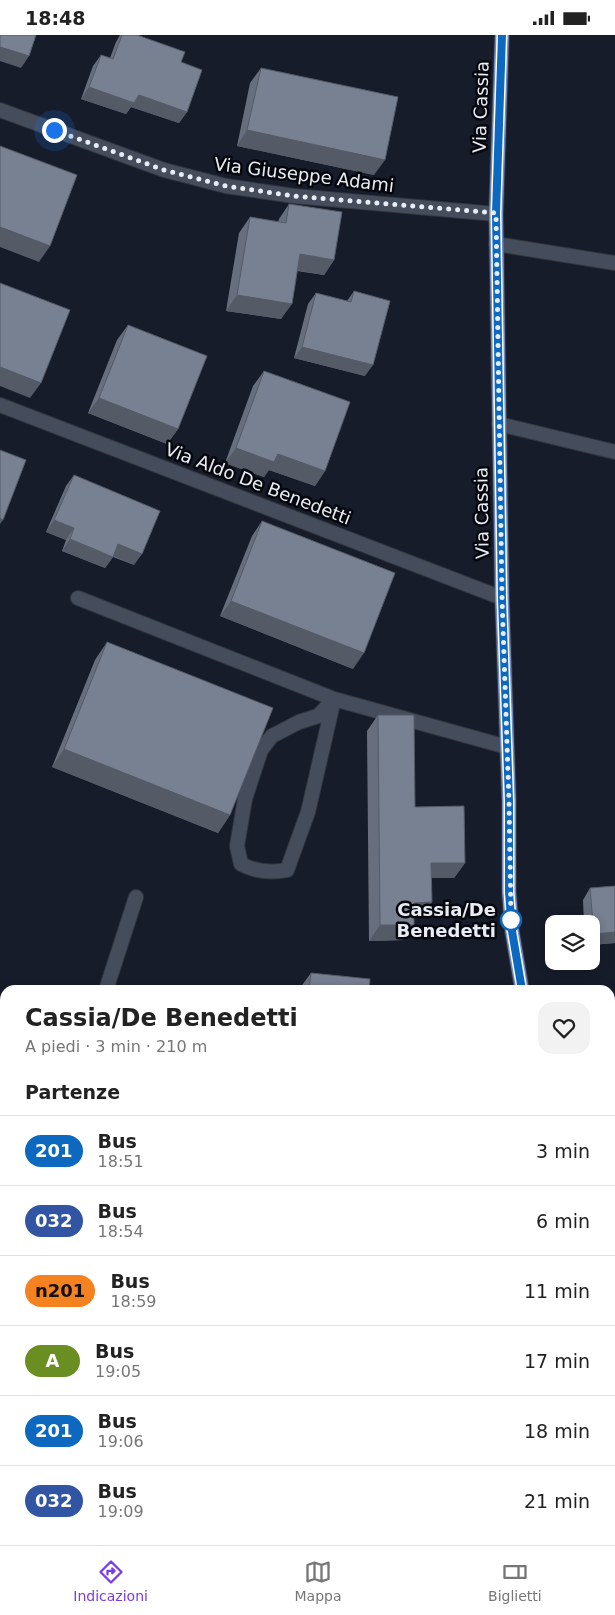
<!DOCTYPE html>
<html lang="it">
<meta charset="utf-8">
<style>
:root{--surface:#fff;--page:#f2f2f2;--text:#222;--muted:#767676;--line:#e0e0e0;--accent:#7c3aed}
body{margin:0;font-family:"DejaVu Sans",sans-serif;background:var(--page);color:var(--text);height:100vh;display:flex;flex-direction:column;font-size:19px;white-space:nowrap}
*{box-sizing:border-box;margin:0}
p{font-size:16px;color:var(--muted)}
.icon{flex:none;width:28px;height:28px;fill:none;stroke:currentColor;stroke-width:2;stroke-linecap:round;stroke-linejoin:round}
.map{position:relative;flex:1;overflow:hidden}
.drawer{position:absolute;left:0px;top:950px;width:615px;height:560px;display:flex;flex-direction:column;background:var(--surface);border-radius:15px 15px 0 0;box-shadow:0 2px 12px #0003}
.drawer>*{flex:none}
.badge{padding:0 10px;border-radius:16px;font-size:18px;line-height:32px}
.tools{position:absolute;left:545px;top:880px;display:grid;gap:10px}
.tools a{display:grid;place-items:center;width:55px;height:55px;border-radius:10px;background:var(--surface);box-shadow:0 2px 12px #0003;font-size:25px}
.you{position:absolute;width:25px;height:25px;margin:-12px;border:4px solid #fff;border-radius:50%;background:#1a73e8;box-shadow:0 0 0 8px #1a73e833}
.map>.badge{position:absolute;translate:-50% -50%;box-shadow:0 0 0 2px #fff}
h2{padding:0 25px;font-size:19px;line-height:45px}
.round{display:grid;place-items:center;flex:none;width:52px;height:52px;border-radius:15px;background:var(--page)}
.overview{display:flex;align-items:center;justify-content:space-between;height:85px;padding:0 25px}
h1{font-size:24px;font-weight:600;line-height:38px}
ul{padding:0;list-style:none}
li{display:flex;align-items:center;gap:15px;height:70px;padding:0 25px;border-top:1px solid var(--line)}
li div{flex:1}
li b{display:block;font-size:19px}
li em{font-style:normal}
li .badge{min-width:55px;font-weight:700;text-align:center}
.status{display:flex;justify-content:space-between;align-items:center;height:35px;padding:0 25px;background:var(--surface);direction:ltr}
.status svg{height:14px;fill:currentColor}
.dock{display:flex;justify-content:space-around;align-items:center;height:70px;border-top:1px solid var(--line);background:var(--surface);font-size:14px;color:var(--muted)}
.dock a{display:grid;justify-items:center;gap:2px}
.dock .on{color:var(--accent)}
.map>svg:first-child{display:block}
</style>
<div class="status"><b>18:48</b><svg viewBox="0 0 49 12"><path d="M0 12V9h3v3zM5 12V6h3v6zM10 12V3h3v9zM15 12V0h3v12zM26 1h20v11H26zM47 4h2v5h-2z"/></svg></div>
<div class="map">
<svg width="615" height="1510" viewBox="0 0 615 1510">
<defs>
<pattern id="garden-furrows" width="10" height="10" patternUnits="userSpaceOnUse" patternTransform="scale(1.25)"><rect width="10" height="10" fill="#1e3670"/><path d="M-1 1l2-2M0 10L10 0M9 11l2-2" fill="none" stroke="#3f5385"/></pattern>
</defs>
<rect width="100%" height="100%" fill="#161c2a"/>
<path fill="url(#garden-furrows)" d="M610 1284 615 1294V1408L610 1397Z"/>
<g fill="none" stroke-linecap="round" stroke-linejoin="round">
<defs>
<path id="service" d="M0 1042 5 1044"/>
<path id="minor" d="M0 75 164 135 226 151 294 161 496 179
M496 209 615 228
M0 370 502 563
M499 389 615 417
M78 563 334 664 507 712
M334 664 308 777 287 835C271 838 256 837 241 829L237 811 245 764 261 715 272 701 299 687 318 681Z
M106 955 136 862"/>
<path id="primary" d="M502 0 496 179 502 563 509 766V857L512 896 522 955
M610 1194 615 1207"/>
</defs>
<use href="#service" stroke="#31353f" stroke-width="16"/>
<use href="#minor" stroke="#31353f" stroke-width="16"/>
<use href="#primary" stroke="#31353f" stroke-width="16"/>
<path stroke="#6a707c" stroke-width="3" stroke-dasharray="4 4" stroke-linecap="butt" d="M610 1294 615 1292"/>
<use href="#service" stroke="#454d5d" stroke-width="14"/>
<use href="#minor" stroke="#454d5d" stroke-width="14"/>
<use href="#primary" stroke="#7089be" stroke-width="14"/>
</g>
<path fill="#676f7e" d="M120 0H137L181 27 187 77 179 88 131 72 126 79 81 64 93 31 101 20 110 23 116 7Z
M261 33 374 140 237 111 250 48Z
M289 169 334 225 324 240 297 236 281 284 226 276 239 198 250 182 278 187 279 184Z
M354 256 365 341 294 323 308 269 316 258 347 266Z
M128 290 178 394 167 409 88 378 117 305Z
M264 336 325 436 315 451 269 435 264 442 225 428 253 351Z
M74 440 134 530 113 522 105 533 62 516 66 505 46 497 66 451Z
M262 486 353 634 220 581 252 501Z
M107 607 230 780 218 798 52 732 95 625Z
M378 680 415 772 465 828 454 843H431L432 867 421 883H414V890L403 905 369 906 367 696Z
M615 851V908L591 910V889H584L583 865 590 853Z
M311 938 369 955H300V953Z
M5 1142V1372L0 1358V1144Z"/>
<path fill="#545a66" d="M0 12 29 21 21 33 0 26Z
M89 52 139 60 187 77 179 88 131 72 126 79 81 64Z
M247 95 385 125 374 140 237 111Z
M0 192 50 211 39 227 0 212Z
M300 219 334 225 324 240 289 234Z
M237 260 292 269 281 284 226 276Z
M302 312 373 330 365 341 294 323Z
M0 332 41 348 30 363 0 351Z
M99 363 178 394 167 409 88 378Z
M236 413 278 419 325 436 315 451 269 435 264 442 225 428Z
M0 483 3 485 0 489Z
M54 485 74 493 66 505 46 497Z
M70 504 113 522 105 533 62 516Z
M118 509 142 519 134 530 111 520Z
M231 566 364 618 353 634 220 581Z
M64 714 230 780 218 798 52 732Z
M431 828H465L454 843H420Z
M432 867 421 883H403L414 868Z
M380 890H414L403 905 369 906Z
M615 897V908L591 910V903L594 899Z"/>
<path fill="#788192" stroke="#545a66" d="M0 0H36L29 21 0 12Z
M122 0H137L185 17 181 27 202 35 187 77 139 60 134 68 89 52 101 20 113 24Z
M261 33 398 62 385 125 247 95Z
M0 111 77 140 50 211 0 192Z
M289 169 342 177 334 225 300 219 292 269 237 260 250 182 286 188Z
M0 248 70 275 41 348 0 332Z
M354 256 390 266 373 330 302 312 316 258 351 267Z
M128 290 207 321 178 394 99 363Z
M264 336 350 367 325 436 278 419 274 427 236 413Z
M0 415 26 425 3 485 0 483Z
M74 440 160 476 142 519 118 509 113 522 70 504 74 493 54 485Z
M262 486 395 538 364 618 231 566Z
M107 607 273 673 230 780 64 714Z
M378 680H414L415 772 464 771 465 828H431L432 867 414 868V890H380Z
M615 851V897L594 899 590 853Z
M311 938 370 944 369 955H309Z
M5 1142V1321L0 1307V1144Z
M153 1505H279L281 1510H145Z"/>
<g fill="none" stroke-linecap="round" stroke-linejoin="round">
<defs>
<path id="line" d="M502 0 496 178 502 563 509 766V857L512 896 522 955"/>
</defs>
<use href="#line" stroke="#fff" stroke-width="11"/>
<use href="#line" stroke="#0c69bf" stroke-width="8"/>
<path stroke="#e7ecf5" stroke-width="5" stroke-dasharray="0 9" d="M54 95 164 135 226 151 294 161 496 178 502 563 509 766 511 885"/>
</g>
<circle fill="#fff" stroke="#0c69bf" stroke-width="2.5" cx="511" cy="885" r="10"/>
<g text-anchor="middle" stroke-width="5" stroke-linejoin="round" paint-order="stroke">
<g font-size="18" fill="#e7ecf5" stroke="#05070c">
<text transform="translate(481 72) rotate(-88)" y="6">Via Cassia</text>
<text transform="translate(304 140) rotate(7)" y="6">Via Giuseppe Adami</text>
<text transform="translate(258 449) rotate(21)" y="6">Via Aldo De Benedetti</text>
<text transform="translate(482 478) rotate(-91)" y="6">Via Cassia</text>
</g>
<g font-size="18" font-weight="bold" fill="#e7ecf5" stroke="#05070c" text-anchor="end">
<text x="496" y="881">Cassia/De<tspan x="496" dy="21">Benedetti</tspan></text>
</g>
</g>
</svg>
<div class="tools">
<a><svg class="icon" aria-label="layers" viewBox="0 0 24 24"><path d="M12 4l9 5-9 5-9-5zM3 14l9 5 9-5"/></svg></a>
</div>
<div class="you" style="left:54px;top:95px"></div>
<section class="drawer">
<div class="overview"><div><h1>Cassia/De Benedetti</h1><p>A piedi · 3 min · 210 m</p></div><a class="round"><svg class="icon" aria-label="heart" viewBox="0 0 24 24"><path d="M12 20l-8-8c-3-5 5-10 8-4 3-6 11-1 8 4z"/></svg></a></div>
<h2>Partenze</h2>
<ul>
<li><span class="badge" style="background:#0c69bf;color:#fff">201</span><div><b>Bus</b><p>18:51</p></div><em>3 min</em></li>
<li><span class="badge" style="background:#3155a3;color:#fff">032</span><div><b>Bus</b><p>18:54</p></div><em>6 min</em></li>
<li><span class="badge" style="background:#f58220;color:#111">n201</span><div><b>Bus</b><p>18:59</p></div><em>11 min</em></li>
<li><span class="badge" style="background:#6b8e23;color:#fff">A</span><div><b>Bus</b><p>19:05</p></div><em>17 min</em></li>
<li><span class="badge" style="background:#0c69bf;color:#fff">201</span><div><b>Bus</b><p>19:06</p></div><em>18 min</em></li>
<li><span class="badge" style="background:#3155a3;color:#fff">032</span><div><b>Bus</b><p>19:09</p></div><em>21 min</em></li>
</ul>
</section>
</div>
<nav class="dock">
<a class="on"><svg class="icon" aria-label="directions" viewBox="0 0 24 24"><path d="M12 3l9 9-9 9-9-9zM9 14v-3h6M13 9l2 2-2 2"/></svg>Indicazioni</a>
<a><svg class="icon" aria-label="map" viewBox="0 0 24 24"><path d="M3 6l6-2 6 2 6-2v14l-6 2-6-2-6 2zM9 4v14M15 6v14"/></svg>Mappa</a>
<a><svg class="icon" aria-label="tickets" viewBox="0 0 24 24"><path d="M3 7h18v10H3zM15 7v10"/></svg>Biglietti</a>
</nav>
